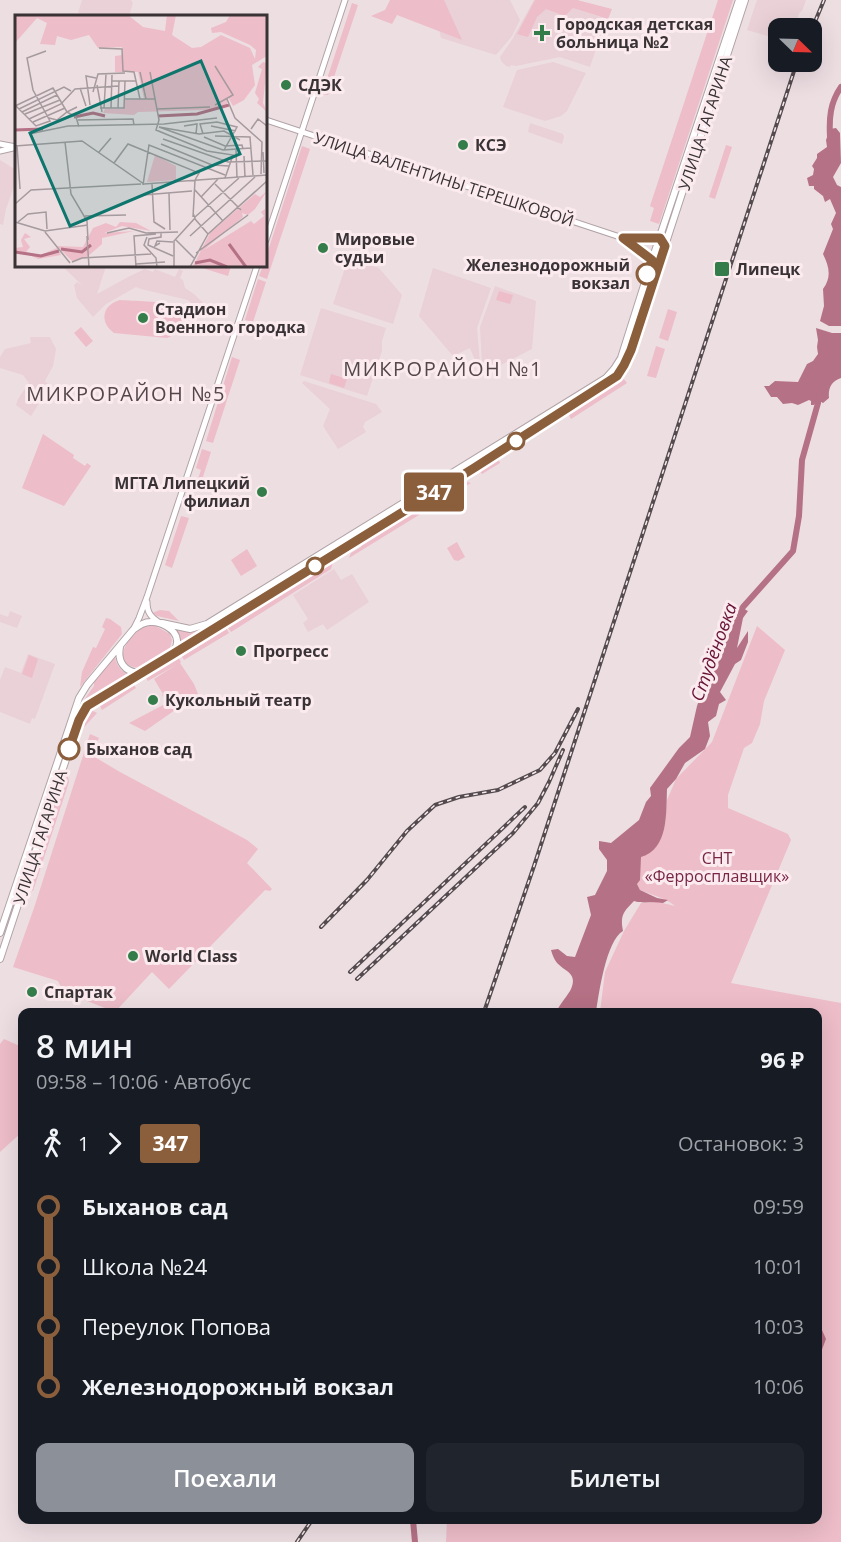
<!DOCTYPE html>
<html lang="ru">
<meta charset="utf-8">
<style>
:root{--surface:#171b24;--page:#20242c;--text:#f1f3f6;--muted:#9ea1a6;--accent:#8c9099}
body{margin:0;font-family:"Open Sans",sans-serif;background:var(--page);color:var(--text);height:100vh;display:flex;flex-direction:column;font-size:22px;white-space:nowrap}
*{box-sizing:border-box;margin:0}
p{font-size:20px;color:var(--muted)}
.icon{flex:none;width:33px;height:33px;fill:none;stroke:currentColor;stroke-width:2;stroke-linecap:round;stroke-linejoin:round}
.map{position:relative;flex:1;overflow:hidden}
.panel{position:absolute;left:18px;top:1008px;width:804px;height:516px;display:flex;flex-direction:column;background:var(--surface);border-radius:12px;box-shadow:0 6px 24px #0002}
.panel>*{flex:none}
.badge{padding:0 12px;border-radius:4px;font-size:21px;line-height:39px}
.needle{width:39px;rotate:113deg}
.fabs{position:absolute;left:768px;top:18px;display:grid;gap:12px}
.fabs a{display:grid;place-items:center;width:54px;height:54px;border-radius:12px;background:var(--surface);box-shadow:0 6px 24px #0002;font-size:30px}
.map>.badge{position:absolute;translate:-50% -50%;box-shadow:0 0 0 3px #fff}
.legs{display:flex;align-items:center;gap:9px;height:66px;padding:0 18px;font-size:20px}
.legs p{margin-inline-start:auto}
.overview{display:flex;align-items:center;justify-content:space-between;height:102px;padding:0 18px}
h1{font-size:33px;font-weight:600;line-height:45px}
.button{display:flex;gap:12px;margin-top:auto;padding:12px 18px}
.button a{flex:1;height:69px;border-radius:12px;background:var(--accent);color:#fff;font-size:24px;font-weight:600;line-height:69px;text-align:center}
.button a+a{background:var(--page);color:var(--text)}
ul{padding:0 18px;list-style:none}
li{display:flex;align-items:center;gap:21px;height:60px;font-size:22px}
li i{display:grid;place-items:center;width:9px;height:100%;margin:0 8px;background:currentColor}
li i::after{content:'';width:15px;height:15px;margin:-8px;border:4px solid;border-radius:50%;background:var(--surface)}
li p{margin-inline-start:auto}
li:first-child i{background:linear-gradient(#0000 50%,currentColor 0)}
li:last-child i{background:linear-gradient(currentColor 50%,#0000 0)}
.map>svg:first-child{display:block}
</style>
<div class="map">
<svg width="841" height="1542" viewBox="0 0 841 1542">
<rect width="100%" height="100%" fill="#eddee2"/>
<path fill="#e9d1d7" d="M82 0H131L133 3 129 16H91L78 13Z
M432 0H510L520 20 512 36 496 55 441 38Z
M534 0H579L577 9 606 19 590 67 560 57 516 66 511 65 510 67 506 66 501 61 500 57 514 37V36Z
M757 0H806L802 11 799 13 796 23 791 22 789 28H778V39L747 30Z
M553 62 586 73 567 111 561 116 545 121 503 107 517 70Z
M530 123 563 134 564 137 562 144 528 132Z
M0 160 16 170V180L6 209 3 225 0 224Z
M350 253 366 258 364 263 379 268 402 295 393 324 333 304Z
M62 266H106L97 294 130 276 145 269 153 272 155 269 175 277 179 269 183 271 180 278 183 280 185 288 194 294 204 304 198 310 188 300 141 289 136 287 106 304 93 317 77 298 74 285 77 282 83 286Z
M433 268 491 288 477 328 480 363H476L470 348 453 356 419 316Z
M495 286 536 301 532 349 489 371 482 364 480 327Z
M321 308 386 328 382 341V351L367 396 300 375Z
M30 337H50L56 349 53 366 45 381 50 386 31 416 16 405 18 399 29 383 23 375 0 368V357L5 349 31 343Z
M304 381 376 404 382 412 365 422 363 427 366 432 338 449 323 426 330 409 302 383Z
M334 569 341 580 352 574 369 602 327 630 323 624 308 632 303 623 308 619 293 595Z
M10 611 22 616 17 628 0 622V614L8 617Z
M28 654 55 664 35 719 32 718 30 724 0 712V680L5 667 21 673Z"/>
<path fill="#edbdc9" d="M390 0H444L462 40 397 15 392 24 371 16 385 10Z
M535 0H577L612 9 608 19 573 8 565 16 546 9 537 17 528 37 517 34Z
M718 0H733L659 224 650 221 654 208 650 206Z
M352 3 358 5 328 95 322 94Z
M726 145 732 147 715 199 709 197Z
M302 146 310 149 267 279 259 276 263 266H266V257Z
M196 266H231L228 276Z
M258 279 266 282 253 322 245 320Z
M499 291 513 295 510 304 496 300Z
M120 300C132 301 163 301 172 305 178 308 182 314 182 321 182 330 175 335 167 338L114 333C99 322 102 305 120 300Z
M668 309 677 312 668 341 659 338Z
M81 327 93 341 86 347 74 333Z
M656 346 665 349 656 378 647 376Z
M232 357 240 360 213 443 206 441Z
M331 374 347 379 344 388 329 383Z
M623 378 627 383 571 419 568 413 570 411 618 380Z
M43 434 74 455 73 458 85 466 87 463 91 466 64 506 22 488Z
M202 449 211 452 200 486 196 485 201 470 196 468Z
M495 458 498 459 500 463 482 474 479 470 481 466Z
M462 480 471 483 349 558 351 553 361 547 362 543Z
M181 516 189 518 172 568 165 565Z
M457 542 465 557 458 561 454 560 447 548Z
M247 549 257 566 241 576 231 560Z
M334 559 331 569 231 632 226 625Z
M160 610 169 611 179 621 157 616 152 613Z
M106 618 110 619 121 627 122 634 80 687 82 672 93 647 96 648 105 629 102 627Z
M152 624 170 634 172 640 170 648 138 668C106 664 132 628 152 624Z
M225 626 229 633 184 660 180 653Z
M757 626 785 650 764 701 760 724 752 743 744 748 728 795V808L788 834 791 840 731 983 841 1003V1542H446L447 1520H818V1012H600L605 972 624 931 641 903 658 902 675 906C666 898 652 895 640 890L637 884 641 857 665 824 667 800 676 779 712 742Z
M174 628 191 631H202L179 646C180 638 179 634 174 628Z
M29 655 38 659 32 678 22 674Z
M177 655 181 662 180 663 194 684 198 694 145 731 129 723 167 703 162 695 163 694 154 679 176 665 148 681 144 675Z
M115 657C117 667 121 671 129 675L96 695 85 703 84 700 94 686V682Z
M132 682 136 688 102 710 100 706 101 701 107 697 110 700 128 689V685Z
M93 711 97 713 76 736 84 715Z
M90 734 99 738 92 751 93 756 120 772 247 840 258 849 247 863 272 889 270 891 265 890 169 989 152 972 115 1012 72 995 73 991 61 987 58 981 13 967 34 908Z
M68 776 69 782 33 891 29 889 63 780Z
M4 1039 22 1047V1132L0 1152V1044Z"/>
<path fill="#b57185" d="M836 128 840 133 841 163 833 177 837 185 841 187V326H829L820 321 824 306 823 289C832 277 829 266 823 254L833 229 831 224 836 213 830 199 825 202 823 196 814 189V186H809L807 178 813 175 814 169 812 166 817 158V154L827 147 826 140 830 129Z
M816 328 832 333H841V378C831 381 828 389 829 398L823 403 818 400 814 405H811V401L809 400 798 405 792 403 783 404 777 397H771L764 386H769L775 381 798 382 807 364 813 361 818 354 817 347 818 340Z
M738 606 748 611 743 618 737 648 748 631V642L741 660 735 664 720 692 726 700 719 704 716 716 708 722 710 736 705 749 685 763 676 779 667 789C666 812 669 849 641 857L640 880 637 884 640 890 657 898 668 900 663 903C652 901 643 904 634 901 623 912 620 916 623 931 606 941 599 993 596 1012H556C560 1004 565 999 570 991 580 971 562 972 555 960 553 957 552 953 551 950L558 949 567 956 575 957 591 915 587 897 595 895 607 871V860L599 849V841L611 843 639 820 646 802 651 796 650 788 679 748 690 737 697 706 704 686 716 668 720 658 722 647 732 629 731 624 738 615 737 610Z
M818 1321 826 1339 818 1360Z"/>
<g fill="none" stroke-linecap="round" stroke-linejoin="round">
<path stroke="#b57185" stroke-width="6" d="M830 137C829 118 830 103 841 87
M740 615 743 607 793 551 799 516 802 460 818 403 820 392
M413 1520 415 1542"/>
<defs>
<path id="secondary" d="M266 120 623 238H660L665 246
M0 144 16 147
M0 151 13 148
M623 238 653 260
M266 240 345 0
M147 602C147 613 151 617 160 623
M133 630 139 618 147 597 257 266"/>
<path id="primary" d="M162 623 190 629 207 624 606 378 614 369 621 358 652 260 739 0
M120 647C117 662 125 672 139 673
M0 933 79 698 87 685 133 630C138 626 144 622 150 622 160 621 176 629 177 640 178 645 175 649 173 654
M0 959 79 720 87 706 173 654 474 468 617 376 624 365 631 350 745 0"/>
</defs>
<use href="#secondary" stroke="#b1a3a6" stroke-width="7"/>
<use href="#primary" stroke="#b1a3a6" stroke-width="8"/>
<use href="#secondary" stroke="#fff" stroke-width="5"/>
<use href="#primary" stroke="#fff" stroke-width="6"/>
<defs>
<path id="rail" d="M812 29 824 0
M321 927 367 880 407 831 435 805 459 797 498 790 540 770 555 753 578 709
M350 972 525 807
M357 979 513 833 538 803 549 782 563 750
M484 1012 534 866 797 62
M297 1542 312 1520"/>
</defs>
<use href="#rail" stroke="#534b4e" stroke-width="4"/>
<use href="#rail" stroke="#fbebef" stroke-width="1.5" stroke-dasharray="4.5" stroke-linecap="butt"/>
</g>
<g fill="none" stroke-linecap="round" stroke-linejoin="round">
<defs>
<path id="line-1" d="M69 749 79 720 87 706 173 654 474 468 617 376 624 365 631 350 665 246 660 238H623L652 260 647 274"/>
</defs>
<use href="#line-1" stroke="#fff" stroke-width="14"/>
<use href="#line-1" stroke="#8b5e3c" stroke-width="9"/>
</g>
<g fill="#347d4a" stroke="#fbebef" stroke-width="2">
<path d="M539 24h6v6h6v6h-6v6h-6v-6h-6v-6h6z"/>
<circle cx="286" cy="85" r="6"/>
<circle cx="463" cy="145" r="6"/>
<circle cx="323" cy="248" r="6"/>
<rect x="714" y="261" width="16" height="16" rx="3"/>
<circle cx="143" cy="318" r="6"/>
<circle cx="262" cy="492" r="6"/>
<circle cx="241" cy="651" r="6"/>
<circle cx="153" cy="700" r="6"/>
<circle cx="133" cy="956" r="6"/>
<circle cx="32" cy="992" r="6"/>
</g>
<g fill="#fff" stroke="#8b5e3c" stroke-width="3">
<circle cx="647" cy="274" r="10"/>
<circle cx="516" cy="441" r="8"/>
<circle cx="315" cy="566" r="8"/>
<circle cx="69" cy="749" r="10"/>
</g>
<g text-anchor="middle" stroke-width="6" stroke-linejoin="round" paint-order="stroke">
<g font-size="16" font-weight="bold" fill="#393335" stroke="#fbebef" text-anchor="start">
<text x="556" y="30">Городская детская<tspan x="556" dy="18">больница №2</tspan></text>
<text x="298" y="91">СДЭК</text>
<text x="475" y="151">КСЭ</text>
<text x="335" y="245">Мировые<tspan x="335" dy="18">судьи</tspan></text>
<text x="736" y="275">Липецк</text>
<text x="155" y="315">Стадион<tspan x="155" dy="18">Военного городка</tspan></text>
<text x="250" y="489" text-anchor="end">МГТА Липецкий<tspan x="250" dy="18">филиал</tspan></text>
<text x="253" y="657">Прогресс</text>
<text x="165" y="706">Кукольный театр</text>
<text x="145" y="962">World Class</text>
<text x="44" y="998">Спартак</text>
</g>
<g font-size="16" fill="#393335" stroke="#fbebef">
<text transform="translate(705 123) rotate(-72)" y="6">УЛИЦА ГАГАРИНА</text>
<text transform="translate(444 179) rotate(18)" y="6">УЛИЦА ВАЛЕНТИНЫ ТЕРЕШКОВОЙ</text>
<text transform="translate(40 837) rotate(-72)" y="6">УЛИЦА ГАГАРИНА</text>
</g>
<g font-size="16" font-weight="bold" fill="#393335" stroke="#fbebef" text-anchor="end">
<text x="630" y="271">Железнодорожный<tspan x="630" dy="18">вокзал</tspan></text>
<text x="86" y="755" text-anchor="start">Быханов сад</text>
</g>
<g font-size="16" fill="#792545" stroke="#fbebef">
<text x="717" y="864">СНТ<tspan x="717" dy="18">«Ферросплавщик»</tspan></text>
</g>
<g font-size="18" font-style="italic" fill="#661235" stroke="#fbebef">
<text transform="translate(714 652) rotate(-70)" y="6">Студёновка</text>
</g>
<g font-size="20" letter-spacing="1.5" fill="#53474a" stroke="#fbebef">
<text x="443" y="376">МИКРОРАЙОН №1</text>
<text x="126" y="401">МИКРОРАЙОН №5</text>
</g>
</g>
<g transform="translate(15 15)">
<rect width="252" height="252" fill="#eddee2"/>
<path d="M0 0H113L128 12 150 16 152 0H161L157 20 177 33 186 32 206 20 235 33 240 44 241 35 235 30 206 17 197 18 196 13 211 7 215 0H252V41L237 50 240 70 229 85 218 91 213 82 212 89 191 95 123 97 119 100 88 98 90 94H108L110 85 129 84 123 57H100V41L108 40 107 32 83 33 74 20 56 25 42 21 40 30 25 29 32 8 22 3 0 28ZM248 47 252 48 248 88 252 97 242 88 244 84 240 78 247 54 243 52ZM140 140 161 151V165L132 167ZM252 176 240 194 233 200 227 198 228 202 189 235 236 206 239 209 249 201 246 197 250 194 252 252 178 251 195 218 240 179 245 182ZM105 207 121 208 136 216 107 211 89 218 119 216 87 223V229L72 242 57 246 42 231 68 232 78 213 91 208 101 212ZM10 218 16 222 9 224 15 232 11 237 25 240 42 233 46 240 23 244 8 237 0 238V233L8 232 6 225Z" fill="#edbdc9"/>
<path fill="none" stroke="#b57185" stroke-width="3" d="M143 101 182 99 214 90M59 102 78 98 90 101M0 115 28 114M214 229 231 252M46 234 67 237 76 230M0 237 26 241 44 236M180 248 195 245 212 252"/>
<path fill="none" stroke="#a59a9d" stroke-width="1.5" d="M84 33 107 34 108 56 119 57 125 84M200 51 218 80 200 90M125 57 131 84M135 57 144 105 141 115 192 136 218 140 210 163M97 66H121M82 70 87 97M65 73 71 91M78 77 83 59 110 58M109 84H140M212 84 220 103 247 127 246 159M0 90 21 111 35 106 18 75 12 43 31 36M75 90 71 61 81 63M0 91 38 73 52 97 62 92M85 93H109L110 66M89 93 91 59M96 93 97 60M103 93 104 66M4 94 49 72 56 76M142 94 195 92M7 97 42 80M10 99 45 85M34 103 42 105 52 97 61 102 64 112M14 104 46 89 60 74 103 71M63 105 118 104 119 110M18 107 50 93M169 111 182 109 181 119M196 111 221 116M144 112 208 135 236 133M144 112 184 119 209 116 225 125M236 114 243 104 252 111M14 119 53 111 149 109 202 103M188 119 185 109 202 107 222 112 209 135M200 121 235 122 238 160M189 122 210 131 227 130 228 134M148 124 213 147 252 146M50 127 56 179 72 206 73 225M146 129 197 150 214 151M2 130 5 174M0 131 67 126 129 169 252 160M221 134 222 163M84 137 96 123M248 137 249 158M229 141 230 162M99 148 113 129 184 158 180 165M137 169 139 207 150 214M200 169 226 195M128 170 134 130 210 160M180 175 208 206M154 178 155 215M128 180 177 176M186 182 203 164M0 189 16 175 126 169M70 201 111 200M178 202 180 165M180 202 224 163M180 204 193 219M0 207 30 216 73 210M3 207 13 199 31 197 32 214M30 217 55 248M146 217V222L134 224 133 230 158 241M92 218 114 213 131 218 163 217M193 219 252 166M72 221 74 252M175 221 240 162M132 222 129 230 141 243 142 252M161 225 179 243M145 228 140 231 142 226 158 227M181 238 233 200M57 247 67 243 136 239M121 249 150 247M121 252 119 221 141 219M159 252V226L180 203 178 198M175 252 193 219"/>
<path fill="#0f766e" fill-opacity="0.15" stroke="#0f766e" stroke-width="3" d="M186 46 225 139 55 211 15 118Z"/>
<rect width="252" height="252" fill="none" stroke="#393335" stroke-width="3"/>
</g>
</svg>
<div class="fabs">
<a><svg class="needle" viewBox="-14 -14 28 28"><path d="M0-13l5 13h-10z" fill="#e53935"/><path d="M0 13l5-13h-10z" fill="#9ea1a6"/></svg></a>
</div>
<b class="badge" style="left:434px;top:492px;background:#8b5e3c;color:#fff">347</b>
<section class="panel">
<div class="overview"><div><h1>8 мин</h1><p>09:58 – 10:06 · Автобус</p></div><b>96 ₽</b></div>
<div class="legs"><svg class="icon" aria-label="walk" viewBox="0 0 24 24"><circle cx="13" cy="4" r="2"/><path d="M13 8l-2 6 4 7M11 14l-3 7M7 12l3-4h3l4 4"/></svg>1<svg class="icon" aria-label="forward" viewBox="0 0 24 24"><path d="M9 5l7 7-7 7"/></svg><b class="badge" style="background:#8b5e3c;color:#fff">347</b><p>Остановок: 3</p></div>
<ul>
<li><i style="color:#8b5e3c"></i><b>Быханов сад</b><p>09:59</p></li>
<li><i style="color:#8b5e3c"></i><span>Школа №24</span><p>10:01</p></li>
<li><i style="color:#8b5e3c"></i><span>Переулок Попова</span><p>10:03</p></li>
<li><i style="color:#8b5e3c"></i><b>Железнодорожный вокзал</b><p>10:06</p></li>
</ul>
<div class="button"><a>Поехали</a><a>Билеты</a></div>
</section>
</div>
